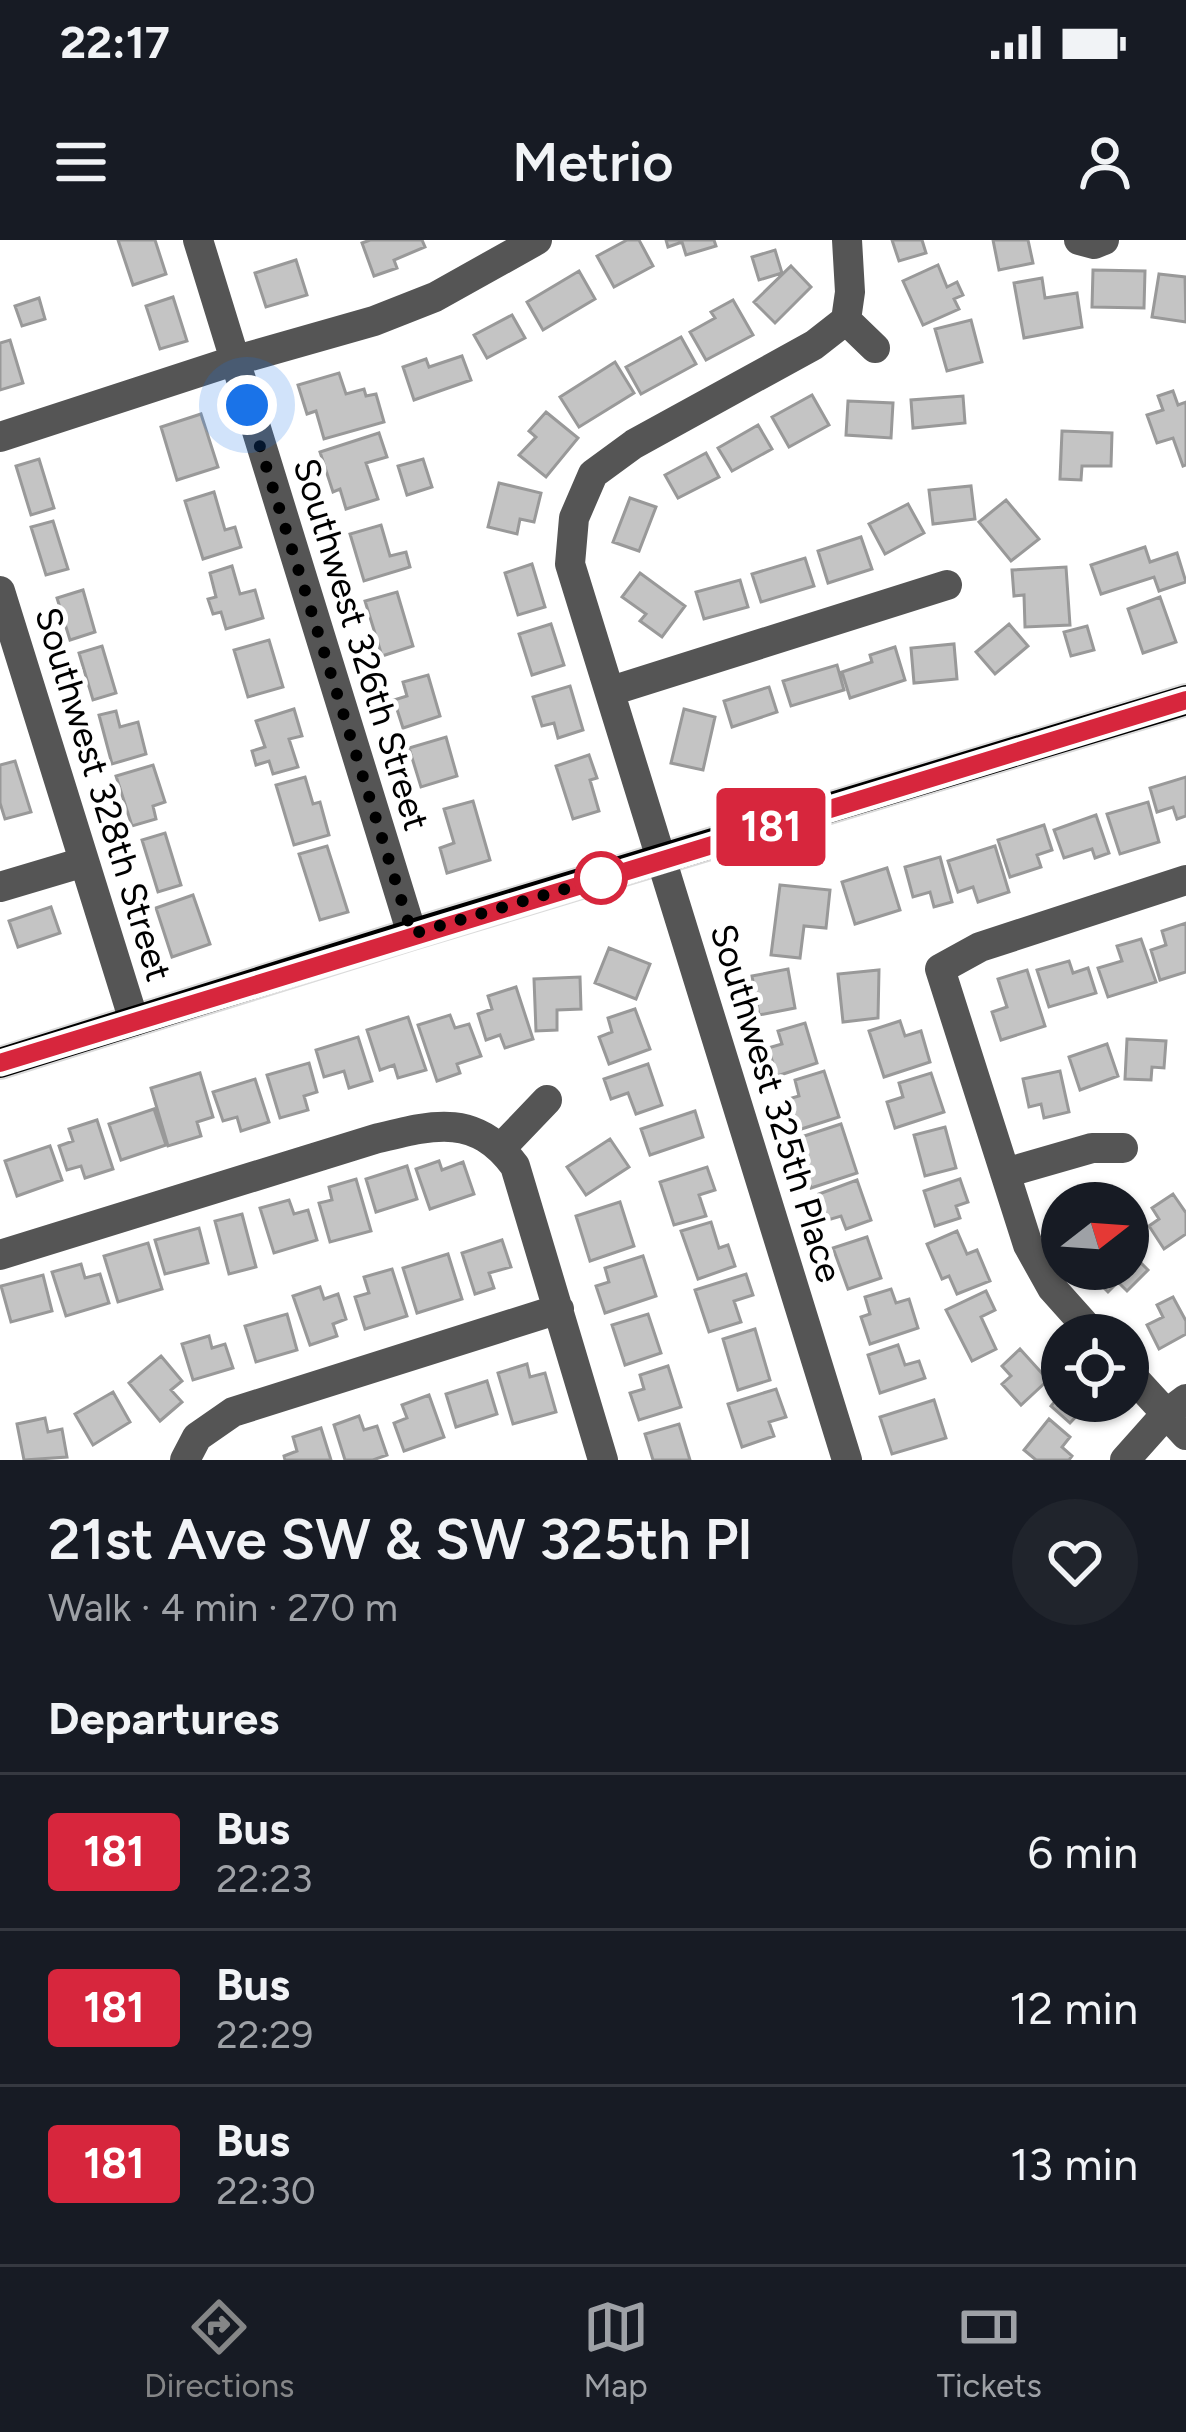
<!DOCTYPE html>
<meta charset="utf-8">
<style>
:root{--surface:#171b24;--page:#20242c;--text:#f1f3f6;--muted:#9ea1a6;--line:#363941;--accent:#858687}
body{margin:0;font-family:Figtree,sans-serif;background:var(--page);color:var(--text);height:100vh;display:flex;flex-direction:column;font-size:45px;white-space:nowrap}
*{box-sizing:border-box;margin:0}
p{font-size:39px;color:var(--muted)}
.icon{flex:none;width:66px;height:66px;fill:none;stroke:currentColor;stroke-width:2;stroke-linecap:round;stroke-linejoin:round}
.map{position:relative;height:1220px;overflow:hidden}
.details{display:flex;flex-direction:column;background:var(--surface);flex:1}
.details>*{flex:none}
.badge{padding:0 24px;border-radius:9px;font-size:42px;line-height:78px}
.needle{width:78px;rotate:73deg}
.buttons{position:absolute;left:1041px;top:942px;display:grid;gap:24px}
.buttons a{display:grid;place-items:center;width:108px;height:108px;border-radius:50%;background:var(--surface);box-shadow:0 3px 9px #0004;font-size:60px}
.you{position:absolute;width:60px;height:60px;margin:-30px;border:9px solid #fff;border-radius:50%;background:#1a73e8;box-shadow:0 0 0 18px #1a73e833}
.map>.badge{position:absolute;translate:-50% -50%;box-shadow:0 0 0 6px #fff}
h2{padding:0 48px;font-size:45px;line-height:108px}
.round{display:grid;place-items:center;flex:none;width:126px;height:126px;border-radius:63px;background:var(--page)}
.head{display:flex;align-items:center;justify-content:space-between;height:204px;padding:0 48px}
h1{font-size:57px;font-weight:600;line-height:90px}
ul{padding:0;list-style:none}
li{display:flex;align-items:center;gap:36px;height:156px;padding:0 48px;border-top:3px solid var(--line)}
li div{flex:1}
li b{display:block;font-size:45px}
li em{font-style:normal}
li .badge{min-width:132px;font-weight:700;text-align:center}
.status{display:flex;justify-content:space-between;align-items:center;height:84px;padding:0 60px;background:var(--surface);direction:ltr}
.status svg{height:33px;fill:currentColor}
header{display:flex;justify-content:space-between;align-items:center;height:156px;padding:0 48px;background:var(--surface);font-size:54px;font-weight:600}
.tabs{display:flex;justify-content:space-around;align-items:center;height:168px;border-top:3px solid var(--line);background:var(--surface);font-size:33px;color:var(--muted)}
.tabs a{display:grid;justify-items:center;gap:6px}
.tabs .on{color:var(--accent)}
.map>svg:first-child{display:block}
</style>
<div class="status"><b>22:17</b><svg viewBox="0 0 49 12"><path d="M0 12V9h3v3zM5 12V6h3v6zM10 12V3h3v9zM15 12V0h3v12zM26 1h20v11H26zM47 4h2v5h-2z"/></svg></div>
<header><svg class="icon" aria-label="menu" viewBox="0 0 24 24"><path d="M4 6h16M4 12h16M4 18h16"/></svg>Metrio<svg class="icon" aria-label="person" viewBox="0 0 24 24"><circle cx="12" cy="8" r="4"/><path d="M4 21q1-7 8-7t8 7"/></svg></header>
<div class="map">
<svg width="1186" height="1220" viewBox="0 0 1186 1220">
<rect width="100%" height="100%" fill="#fff"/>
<path fill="#c4c4c4" stroke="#999" stroke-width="3" d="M118 0H155L166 34 133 45Z
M370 0H422L425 7 394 20 397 28 374 36 362 3Z
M627 0H639L653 26 614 47 597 16Z
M666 0H714L716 6 686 15 682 2 668 7Z
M892 0H922L926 13 899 21Z
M993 0H1028L1033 23 999 30Z
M775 10 782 33 759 40 752 17Z
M296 20 307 55 266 67 255 33Z
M938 25 947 47 957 42 963 55 954 59 959 69 923 85 903 41Z
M791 26 811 47 775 83 754 62Z
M1093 30 1145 31 1144 68 1092 67Z
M579 31 595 59 543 90 527 62Z
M1159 34 1185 37 1186 82 1152 77Z
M1042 38 1045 58 1077 53 1082 87 1024 98 1014 43Z
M173 57 187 101 160 109 146 66Z
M39 58 45 79 22 86 15 66Z
M733 60 753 95 706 120 690 92 715 78 711 72Z
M512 75 525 98 487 118 474 95Z
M971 80 982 122 947 131 935 89Z
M681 97 696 124 641 154 626 127Z
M10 100 23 143 0 150V103Z
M462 116 471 140 414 160 403 127 426 119 429 127Z
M615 122 634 153 579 187 560 157Z
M339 133 346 154 364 149 366 156 376 154 384 182 324 199 316 171 307 174 298 145Z
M1173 151 1178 165 1186 162V225L1183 226 1173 198 1157 203 1147 175 1163 170 1158 156Z
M812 155 829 185 789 207 772 177Z
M963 156 965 183 913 188 911 160Z
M848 161 893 163 891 198 846 195Z
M546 172 578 198 546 237 519 215 536 197 529 191Z
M201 174 218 227 177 240 161 187Z
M758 185 772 209 732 231 718 208Z
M1062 191 1112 193 1111 226H1082L1081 240 1060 239Z
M379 193 387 217 366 223 378 259 346 269 340 249 333 252 320 212Z
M706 213 719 237 678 258 665 235Z
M39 219 54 268 31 275 16 226Z
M423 219 432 247 407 255 398 226Z
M499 243 541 253 534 282 520 279 517 294 488 287Z
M971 246 975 279 933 284 929 250Z
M214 252 225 290 235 287 241 307 203 319 185 261Z
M630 258 656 267 639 311 613 302Z
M1006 260 1039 299 1011 321 979 282Z
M908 264 924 293 885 314 869 284Z
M53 281 68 329 46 335 31 287Z
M381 285 390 316 406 312 410 327 364 341 350 294Z
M861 297 872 329 828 343 818 311Z
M1145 307 1150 322 1177 313 1186 342 1159 351 1154 337 1101 354 1091 325Z
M805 318 814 346 761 362 752 334Z
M532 324 545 367 518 375 505 333Z
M232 326 240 354 255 350 263 378 226 389 221 372 213 374 208 359 216 357 210 333Z
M1066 327 1070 385 1025 387 1024 355 1014 356 1012 330Z
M640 333 685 366 662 397 640 381 646 374 622 357Z
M740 340 748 367 704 379 696 352Z
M83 350 95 392 70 400 57 358Z
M397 352 413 406 382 416 365 361Z
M1160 357 1176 402 1143 413 1128 369Z
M551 384 564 425 532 435 519 394Z
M1009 384 1028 406 995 434 976 412Z
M1087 386 1094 410 1071 416 1064 392Z
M269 400 283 447 248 457 234 410Z
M954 404 957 439 914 443 911 408Z
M102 406 116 453 93 460 79 413Z
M895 407 905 440 850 458 842 432 872 422 870 415Z
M837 425 844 450 791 466 783 441Z
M428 435 440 476 403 488 394 460 407 456 403 442Z
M570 446 583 490 558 498 554 483 542 486 533 457Z
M769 447 777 472 732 487 724 461Z
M294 469 302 496 289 499 298 527 273 534 269 521 256 525 252 511 265 507 256 481Z
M684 469 715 477 703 530 671 523Z
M116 471 120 487 138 482 146 514 112 524 99 475Z
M446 497 457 536 421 547 409 508Z
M589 515 597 538 590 540 599 571 573 579 556 526Z
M15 521 31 572 5 579 0 563V525Z
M153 525 165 562 153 566 156 579 132 586 116 536Z
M305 537 313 564 320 562 329 595 294 605 276 545Z
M1186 537V576L1177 579 1173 567 1157 572 1150 548Z
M473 561 490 620 447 633 440 608 454 603 444 569Z
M1148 562 1159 602 1120 614 1107 574Z
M1096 575 1109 613 1095 618 1092 609 1064 618 1054 590Z
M1044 585 1052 610 1037 615 1041 627 1010 637 998 600Z
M165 593 181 645 158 652 142 600Z
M327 606 348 672 320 680 299 614Z
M995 606 1009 652 978 662 973 647 958 652 948 621Z
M940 617 952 662 934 667 930 652 913 657 905 627Z
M887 628 900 670 855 684 842 642Z
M780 645 830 650 826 688 804 686 800 718 771 715Z
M193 655 210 704 172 717 156 668Z
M51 667 60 693 18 707 9 681Z
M1186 683V732L1160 740 1151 710 1166 705 1162 691Z
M1141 699 1156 742 1108 757 1098 728 1122 721 1117 706Z
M609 708 650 724 636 759 595 743Z
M1069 721 1073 733 1088 728 1096 753 1049 767 1037 730Z
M788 729 795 768 759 775 752 736Z
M879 730 878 778 843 782 838 734Z
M1027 730 1045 786 1001 800 992 772 1007 767 998 739Z
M580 737 581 769 557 770V790L536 791 534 739Z
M516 747 533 799 505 808 500 795 486 800 478 774 492 769 488 756Z
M635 769 650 809 609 824 599 797 612 792 608 778Z
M450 775 455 788 469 784 481 816 457 824 460 833 437 841 418 785Z
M408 777 426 830 398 838 394 825 380 830 367 790Z
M900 781 905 796 921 791 930 822 884 837 869 791Z
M805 783 817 823 777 836 768 808 782 804 778 791Z
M358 797 372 841 349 848 344 831 324 837 316 810Z
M1127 799 1166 801 1164 828 1152 827 1151 840 1125 839Z
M1107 804 1118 836 1080 850 1069 817Z
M309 823 317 852 304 856 308 870 280 878 267 835Z
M648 824 662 865 636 874 628 853 611 859 604 839Z
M824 831 839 877 795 891 785 860 799 856 795 840Z
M1060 831 1069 872 1044 878 1041 864 1029 867 1023 839Z
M200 833 213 877 197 882 201 896 168 906 151 848Z
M931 833 944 872 895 888 887 862 903 857 899 843Z
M255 839 269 882 241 891 237 877 223 881 213 852Z
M154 869 166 905 121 920 109 884Z
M695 871 703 897 650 915 641 889Z
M97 880 113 929 85 938 81 926 67 930 59 906 73 901 69 889Z
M841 884 857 933 811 948 795 899Z
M945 887 956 928 925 936 914 895Z
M610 899 629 927 586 955 567 927Z
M50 906 62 940 17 956 5 921Z
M439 921 442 930 463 922 474 954 430 969 416 929Z
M407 926 417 959 376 972 366 939Z
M707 927 715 950 699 955 706 976 674 985 660 942Z
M356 939 371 991 330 1002 319 963 332 960 329 947Z
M960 939 968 962 956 966 960 978 935 986 924 951Z
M857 940 871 980 846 989 841 976 828 980 819 954Z
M1173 954 1186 973V994L1164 1009 1149 986 1159 979 1152 968Z
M289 960 294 974 308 970 317 1000 274 1013 260 968Z
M620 962 634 1006 590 1021 576 976Z
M242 974 256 1027 229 1034 215 981Z
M711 982 719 1008 728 1005 735 1026 698 1039 681 991Z
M199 988 208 1023 165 1034 155 1000Z
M957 991 967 1014 977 1010 990 1041 957 1054 949 1036 942 1039 927 1004Z
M867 997 881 1038 848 1049 833 1008Z
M502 1000 511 1027 489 1033 494 1048 475 1054 462 1013Z
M148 1003 162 1049 118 1062 104 1016Z
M1128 1010 1148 1030 1127 1051 1118 1042 1108 1052 1091 1035 1096 1029H1128Z
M448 1014 462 1059 417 1073 403 1028Z
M643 1016 656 1056 605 1073 596 1046 609 1042 605 1028Z
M81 1024 85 1038 100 1034 109 1063 66 1076 52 1032Z
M392 1029 407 1076 365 1089 355 1057 369 1053 364 1037Z
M746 1034 753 1055 734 1061 741 1082 709 1092 695 1050Z
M43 1035 52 1071 11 1082 1 1046Z
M320 1047 324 1059 338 1054 346 1079 333 1084 337 1096 310 1105 293 1056Z
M891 1049 896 1063 909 1059 918 1088 870 1104 861 1077 870 1074 865 1057Z
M986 1051 995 1070 981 1077 996 1109 972 1121 946 1070Z
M1173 1057 1186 1081V1094L1159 1109 1147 1085 1163 1077 1157 1065Z
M287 1074 297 1110 256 1122 245 1086Z
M648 1074 661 1113 625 1125 612 1085Z
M755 1089 770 1140 738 1150 723 1099Z
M209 1096 212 1108 225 1104 233 1128 193 1140 182 1104Z
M898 1105 905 1125 919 1121 925 1138 880 1153 868 1115Z
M1020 1109 1048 1140 1021 1165 1002 1144 1011 1136 1002 1126Z
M161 1116 182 1141 171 1150 182 1162 160 1181 129 1143Z
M527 1124 530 1137 545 1133 556 1172 513 1184 498 1133Z
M668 1126 681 1167 639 1180 630 1153 644 1149 640 1135Z
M487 1141 497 1174 456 1187 446 1154Z
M776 1149 786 1177 769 1182 774 1196 742 1207 728 1164Z
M113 1152 130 1182 93 1205 75 1174Z
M1062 1153V1161H1106L1093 1175 1084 1168 1070 1183 1051 1166Z
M429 1155 444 1197 404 1211 394 1183 407 1178 402 1165Z
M934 1160 946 1198 892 1214 880 1177Z
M359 1176 364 1190 377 1186 387 1215 373 1220H345L334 1185Z
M45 1178 48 1192 62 1189 67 1217 24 1220 17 1184Z
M1049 1179 1070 1197 1062 1207 1072 1216 1069 1220H1036L1024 1210Z
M679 1184 690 1220H653L645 1194Z
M321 1188 331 1220H285L284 1216 297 1211 293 1197Z"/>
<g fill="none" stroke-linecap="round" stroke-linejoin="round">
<defs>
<path id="major" d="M0 823 412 694 1186 460"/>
</defs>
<use href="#major" stroke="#dbdbdb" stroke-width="34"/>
<path stroke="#555" stroke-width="30" d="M198 0 412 694
M1079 0 1094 4 1104 0
M846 80 850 52 847 0
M0 197 233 121 374 81 435 57 537 0
M0 351 134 781
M611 451 947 345
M0 647 84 622
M501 908 547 860
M1005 933 1092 908H1123
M0 1015 375 899C432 885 475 872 515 926L603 1220
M1094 1095 1052 1048 1028 1005 940 729 980 707 1186 640
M1128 1132 1186 1195
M185 1220 197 1197 233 1172 559 1069
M847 1220 570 324 574 278 593 234 634 204 814 105 846 80 875 108
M1125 1220 1166 1174 1186 1159"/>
<use href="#major" stroke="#000" stroke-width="30"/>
</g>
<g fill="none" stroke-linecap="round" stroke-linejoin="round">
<defs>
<path id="line" d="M0 823 1186 460"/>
</defs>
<use href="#line" stroke="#fff" stroke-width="27"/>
<use href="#line" stroke="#d7263d" stroke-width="18"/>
<path stroke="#000" stroke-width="12" stroke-dasharray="0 21.6" d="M247 165 412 694 619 633 601 638"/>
</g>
<circle fill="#fff" stroke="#d7263d" stroke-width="6" cx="601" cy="638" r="24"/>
<g text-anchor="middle" stroke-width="10" stroke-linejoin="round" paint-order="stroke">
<g font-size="36" fill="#000" stroke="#fff">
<text transform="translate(362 404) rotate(73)" y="13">Southwest 326th Street</text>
<text transform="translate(104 554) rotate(73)" y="13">Southwest 328th Street</text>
<text transform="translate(777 863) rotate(73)" y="13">Southwest 325th Place</text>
</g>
</g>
</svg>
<div class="buttons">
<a><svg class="needle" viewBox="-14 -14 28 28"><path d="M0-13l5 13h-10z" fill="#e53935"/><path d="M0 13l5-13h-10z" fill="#9ea1a6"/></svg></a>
<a><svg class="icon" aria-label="locate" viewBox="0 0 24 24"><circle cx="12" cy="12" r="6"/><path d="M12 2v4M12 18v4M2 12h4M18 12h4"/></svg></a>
</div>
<div class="you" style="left:247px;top:165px"></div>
<b class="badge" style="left:771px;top:587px;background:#d7263d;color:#fff">181</b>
</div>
<section class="details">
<div class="head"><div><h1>21st Ave SW &amp; SW 325th Pl</h1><p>Walk · 4 min · 270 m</p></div><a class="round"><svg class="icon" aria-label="heart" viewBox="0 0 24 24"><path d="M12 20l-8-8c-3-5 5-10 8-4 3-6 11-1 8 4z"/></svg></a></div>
<h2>Departures</h2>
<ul>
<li><span class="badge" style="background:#d7263d;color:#fff">181</span><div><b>Bus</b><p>22:23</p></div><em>6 min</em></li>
<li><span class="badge" style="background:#d7263d;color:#fff">181</span><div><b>Bus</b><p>22:29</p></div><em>12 min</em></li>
<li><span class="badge" style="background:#d7263d;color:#fff">181</span><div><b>Bus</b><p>22:30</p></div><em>13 min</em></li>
</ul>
</section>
<nav class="tabs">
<a class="on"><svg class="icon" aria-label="directions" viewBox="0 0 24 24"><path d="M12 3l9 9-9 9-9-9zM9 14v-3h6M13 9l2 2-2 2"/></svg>Directions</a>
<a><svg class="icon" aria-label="map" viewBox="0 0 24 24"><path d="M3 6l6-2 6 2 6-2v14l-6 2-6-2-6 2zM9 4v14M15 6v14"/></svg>Map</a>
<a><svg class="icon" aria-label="tickets" viewBox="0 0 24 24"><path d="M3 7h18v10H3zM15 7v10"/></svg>Tickets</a>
</nav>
